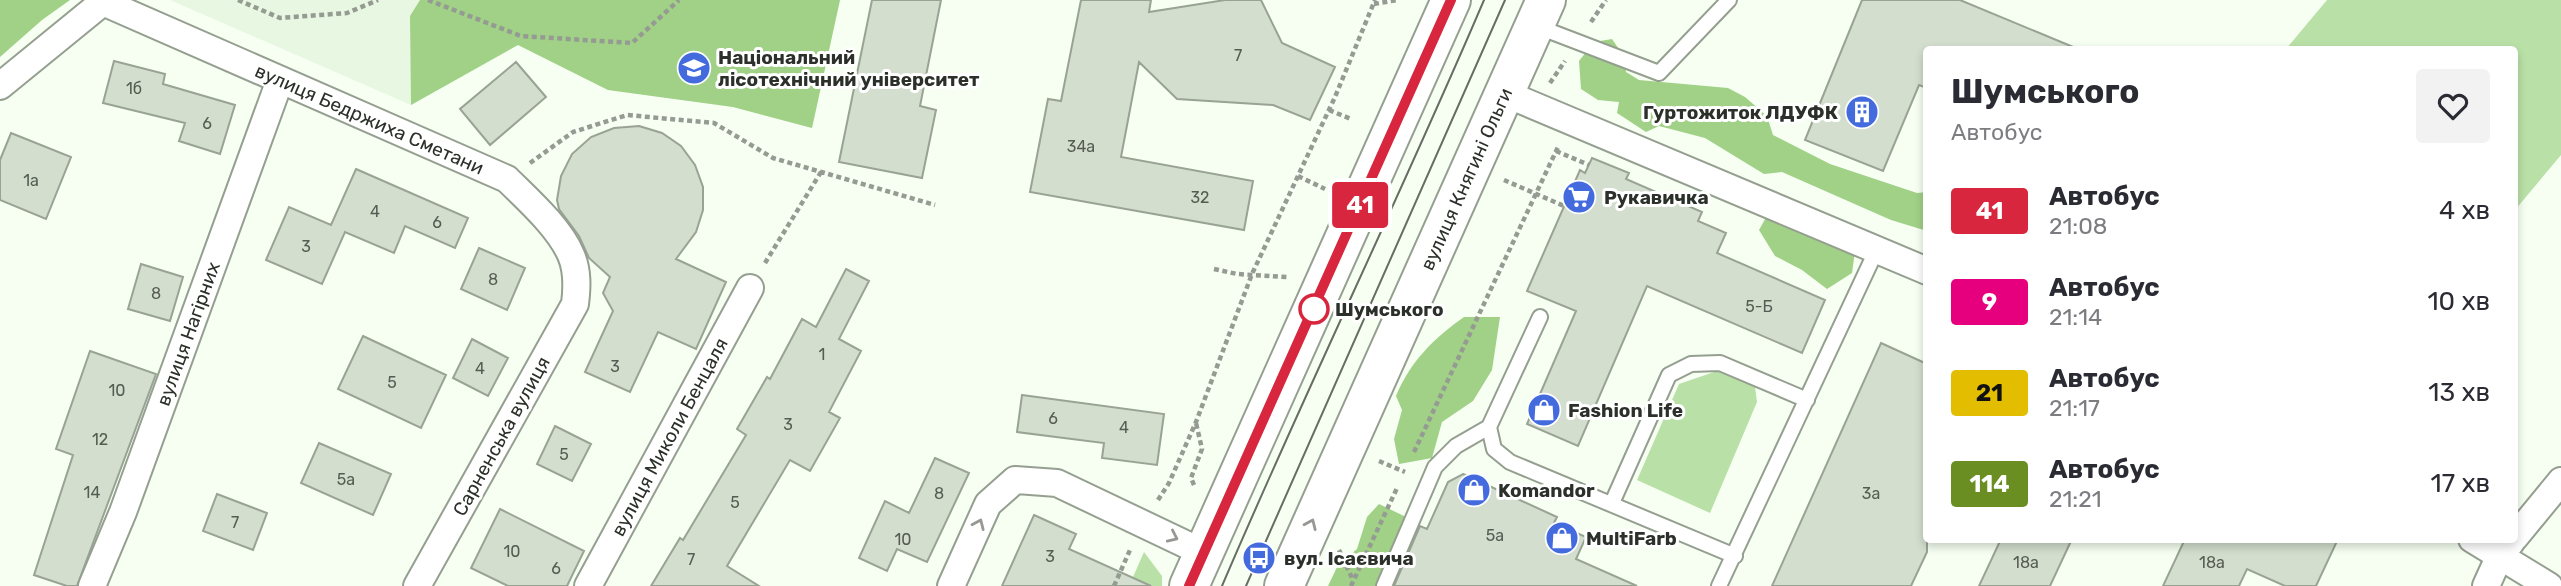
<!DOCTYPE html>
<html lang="uk">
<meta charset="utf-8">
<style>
:root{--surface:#fff;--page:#f2f2f3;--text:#2b2b33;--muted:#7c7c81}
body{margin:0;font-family:Rubik,sans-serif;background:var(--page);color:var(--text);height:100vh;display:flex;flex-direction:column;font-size:26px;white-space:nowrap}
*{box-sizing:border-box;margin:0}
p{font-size:23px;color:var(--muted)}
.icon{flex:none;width:38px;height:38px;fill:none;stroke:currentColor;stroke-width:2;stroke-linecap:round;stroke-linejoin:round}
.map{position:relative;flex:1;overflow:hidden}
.details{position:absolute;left:1923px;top:46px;width:595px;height:497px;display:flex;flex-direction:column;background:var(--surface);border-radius:7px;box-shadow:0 4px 10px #0003}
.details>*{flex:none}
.badge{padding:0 14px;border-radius:5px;font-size:24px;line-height:46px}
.map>.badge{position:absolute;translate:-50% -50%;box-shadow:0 0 0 4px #fff}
.round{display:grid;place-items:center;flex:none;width:74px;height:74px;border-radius:7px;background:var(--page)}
.head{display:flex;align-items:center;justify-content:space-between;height:119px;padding:0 28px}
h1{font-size:33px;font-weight:700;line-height:52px}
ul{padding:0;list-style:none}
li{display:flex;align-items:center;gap:21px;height:91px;padding:0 28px}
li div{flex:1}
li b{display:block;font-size:26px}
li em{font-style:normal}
li .badge{min-width:77px;font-weight:700;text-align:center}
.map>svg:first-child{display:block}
</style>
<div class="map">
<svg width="2561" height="586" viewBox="0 0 2561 586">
<rect width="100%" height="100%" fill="#f6fff2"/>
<path fill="#e8f7e1" d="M170 0H840L812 128 733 107 608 90 518 45 411 105Z"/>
<path fill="#b9e1a7" d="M2327 0H2561V155L2515 210V49H2286Z
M1717 371 1755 387 1757 402 1710 513 1637 480 1679 384Z
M1144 552 1162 576V586H1129Z"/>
<path fill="#a0d187" d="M0 0H70L42 20 0 57Z
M420 0H840L812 128 733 107 608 90 518 45 411 105 410 16Z
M1612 39 1625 58 1626 72 1639 80 1728 88 1745 97 1767 116 1773 135 1830 164 1917 193 1927 192V231L1891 220 1782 172 1764 174 1705 138 1659 126 1646 132 1617 113 1619 102 1598 100 1581 89 1579 61 1594 42Z
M1774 203 1856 244 1852 273 1827 289 1802 270 1775 256 1759 230Z
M1464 317H1500L1492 370 1473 401 1442 422 1432 458 1399 464 1394 439 1402 410 1396 396C1410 362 1434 338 1464 317Z
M1379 504 1404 516V531L1382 586H1328L1338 565 1357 549 1367 517Z"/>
<path fill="#d3dece" stroke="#99a394" stroke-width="2" d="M872 0H941L920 106 936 110 922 178 839 162Z
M1081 0H1151L1149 12 1225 0H1261L1282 43 1335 67 1310 120 1273 105 1177 99 1139 62 1121 157 1253 181 1244 230 1030 192 1048 99 1061 101Z
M1862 0H1960L2078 49H1927V88L1919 85 1883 171 1805 140Z
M114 61 165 74 163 84 235 105 220 154 179 141 185 123 103 103Z
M516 62 546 97 490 145 460 109Z
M639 126 662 133 681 146 695 165 703 187V210L696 232 676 259 726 282 696 349 658 332 630 392 585 372 613 311 603 293 610 277 589 258 579 236 559 209 557 200 561 176 572 154 591 137 614 128Z
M11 133 71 157 46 219 0 200V160Z
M1592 158 1629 173 1626 179 1702 212 1698 221 1726 233 1717 253 1825 300 1802 353 1647 286 1578 446 1527 424 1576 311 1527 291 1580 170 1585 173Z
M356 169 468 218 455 248 405 226 394 253 345 232 322 284 266 260 289 207 331 225Z
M479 248 525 268 507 310 461 289Z
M141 264 183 277 170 321 128 309Z
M846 269 869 281 839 339 861 351 829 412 840 418 810 471 790 460 727 566 759 586H651L680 538 683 540 746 435 737 429 767 377 770 379 802 319 816 327Z
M363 336 446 375 421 428 338 389Z
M472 339 508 358 488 396 453 378Z
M1881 343 1927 364V552L1911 586H1772Z
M90 351 156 374 77 586H67L34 575 73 455 56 449Z
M1022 395 1164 414 1157 465 1102 458 1104 443 1017 432Z
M555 426 591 444 572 481 537 464Z
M319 443 391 474 373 515 301 483Z
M935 458 969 473 927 562 897 549 887 571 859 558 885 501 909 513Z
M1463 474 1557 517 1554 523 1586 537 1576 559 1637 586H1394L1420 526 1427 529 1448 482Z
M217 494 267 513 253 550 203 531Z
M500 509 584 551 567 586H508L471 568Z
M1034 515 1076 534 1069 549 1151 586H1002Z
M2001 539H2072L2050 586H1979Z
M2185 539H2338L2316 586H2285L2247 569 2239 586H2163Z"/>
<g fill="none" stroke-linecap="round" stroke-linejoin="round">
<defs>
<path id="service" d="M1536 26 1659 73 1729 0
M1540 317 1489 427 1494 449 1510 462 1735 556
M1612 503 1669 375 1691 364 1720 363 1807 400
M1384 586 1435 467 1456 446 1489 427
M1719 586 1877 249"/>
<g id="minor">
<path id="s1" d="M0 86 103 2 507 179C528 200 559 227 571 255 578 271 577 288 575 304L417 586"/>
<path d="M1504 93 1927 271"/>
<path d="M2515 537 2561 481"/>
<path d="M2472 539 2549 586"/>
<path id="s2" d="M92 586 123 512 280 80"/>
<path id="s3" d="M588 586 750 288"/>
<path d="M951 586 988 504 1015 480 1057 483 1204 553"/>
<path d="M2486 586 2500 555 2511 542"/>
</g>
<g id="secondary">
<path d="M1189 586 1451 0"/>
<path id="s4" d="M1284 586 1546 0"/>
</g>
</defs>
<use href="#service" stroke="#959f90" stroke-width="18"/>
<use href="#minor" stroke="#959f90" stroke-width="30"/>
<use href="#secondary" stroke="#959f90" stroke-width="42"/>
<path stroke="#959b92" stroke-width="4.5" stroke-dasharray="5 3.5" stroke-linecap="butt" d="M238 0 280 18 347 13 378 0
M428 0 521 36 632 43 679 0
M1374 4 1397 0
M1591 22 1606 0
M1550 83 1565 61
M1329 110 1351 119
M1556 151 1589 165
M530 163 573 132 627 115 714 123 773 158 935 205
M1298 176 1325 189
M1504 180 1564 206
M765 263 821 172
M1214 269 1237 274 1287 277
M1414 452 1558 147
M1379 461 1405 472
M1194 485 1191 478 1202 449 1196 423
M1158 500 1169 483 1196 422 1252 274 1335 97 1375 0
M2126 541 2127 539
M1339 550 1353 580
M1114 586 1130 550
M1351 586 1398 486"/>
<use href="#service" stroke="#fff" stroke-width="14"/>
<use href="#minor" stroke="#fff" stroke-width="26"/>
<use href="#secondary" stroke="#fff" stroke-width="38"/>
<path stroke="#676c64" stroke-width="2" d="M1222 586C1306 389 1400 197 1484 0
M1246 586 1505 0"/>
</g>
<defs><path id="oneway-chevron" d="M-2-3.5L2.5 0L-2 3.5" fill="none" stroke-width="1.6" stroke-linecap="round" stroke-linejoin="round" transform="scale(1.75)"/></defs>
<g stroke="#969894">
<use href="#oneway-chevron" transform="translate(979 524) rotate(-66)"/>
<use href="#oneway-chevron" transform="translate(1311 524) rotate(-66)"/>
<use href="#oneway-chevron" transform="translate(1173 537) rotate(25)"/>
</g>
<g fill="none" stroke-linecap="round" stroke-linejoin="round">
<defs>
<path id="line" d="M1189 586 1451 0"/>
</defs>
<use href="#line" stroke="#fff" stroke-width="16"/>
<use href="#line" stroke="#d7263d" stroke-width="10"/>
</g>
<defs>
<symbol id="university-disc" viewBox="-11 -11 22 22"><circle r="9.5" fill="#436bdd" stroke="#fff"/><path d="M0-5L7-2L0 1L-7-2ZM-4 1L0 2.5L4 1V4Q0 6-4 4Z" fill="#fff"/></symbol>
<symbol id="building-disc" viewBox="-11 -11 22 22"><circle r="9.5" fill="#436bdd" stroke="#fff"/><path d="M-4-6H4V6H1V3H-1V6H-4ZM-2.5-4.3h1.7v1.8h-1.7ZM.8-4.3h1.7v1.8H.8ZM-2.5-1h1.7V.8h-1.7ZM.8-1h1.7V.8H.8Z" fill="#fff"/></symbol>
<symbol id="supermarket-disc" viewBox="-11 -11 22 22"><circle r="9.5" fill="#436bdd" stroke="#fff"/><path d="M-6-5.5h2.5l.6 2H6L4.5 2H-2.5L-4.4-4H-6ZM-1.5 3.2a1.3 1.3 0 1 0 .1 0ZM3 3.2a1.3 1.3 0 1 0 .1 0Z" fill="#fff"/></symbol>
<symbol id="shop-disc" viewBox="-11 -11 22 22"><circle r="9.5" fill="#436bdd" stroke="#fff"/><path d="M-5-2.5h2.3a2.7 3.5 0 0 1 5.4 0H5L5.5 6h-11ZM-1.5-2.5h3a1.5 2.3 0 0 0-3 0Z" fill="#fff"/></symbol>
<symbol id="bus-disc" viewBox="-11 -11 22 22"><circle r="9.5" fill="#436bdd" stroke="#fff"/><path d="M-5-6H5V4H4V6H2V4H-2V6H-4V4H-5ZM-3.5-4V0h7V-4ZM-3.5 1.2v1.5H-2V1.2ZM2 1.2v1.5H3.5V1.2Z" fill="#fff"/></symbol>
</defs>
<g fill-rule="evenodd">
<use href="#university-disc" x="675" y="49" width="38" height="38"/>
<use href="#building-disc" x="1843" y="93" width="38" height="38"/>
<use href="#supermarket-disc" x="1560" y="178" width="38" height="38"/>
<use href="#shop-disc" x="1525" y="391" width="38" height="38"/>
<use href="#shop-disc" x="1455" y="471" width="38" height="38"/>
<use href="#shop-disc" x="1543" y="519" width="38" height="38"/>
<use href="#bus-disc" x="1240" y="539" width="38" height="38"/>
</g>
<circle fill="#fff" stroke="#d7263d" stroke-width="3.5" cx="1314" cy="309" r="14"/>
<g text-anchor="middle" stroke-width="6" stroke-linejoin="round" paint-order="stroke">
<g font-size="16" fill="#565c53">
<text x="1238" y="61">7</text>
<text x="134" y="94">1б</text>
<text x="207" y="129">6</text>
<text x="1081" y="152">34а</text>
<text x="31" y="186">1а</text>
<text x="1200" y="203">32</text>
<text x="375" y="217">4</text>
<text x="437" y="228">6</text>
<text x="306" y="252">3</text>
<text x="493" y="285">8</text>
<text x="156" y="299">8</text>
<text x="1759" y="312">5-Б</text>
<text x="822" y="360">1</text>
<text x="615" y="372">3</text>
<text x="480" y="374">4</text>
<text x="392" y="388">5</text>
<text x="117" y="396">10</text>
<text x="1053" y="424">6</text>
<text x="788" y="430">3</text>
<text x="1124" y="433">4</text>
<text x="100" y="445">12</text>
<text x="564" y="460">5</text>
<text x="346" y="485">5а</text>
<text x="92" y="498">14</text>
<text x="939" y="499">8</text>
<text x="1871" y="499">3а</text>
<text x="735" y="508">5</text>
<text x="235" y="528">7</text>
<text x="1495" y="541">5а</text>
<text x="903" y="545">10</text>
<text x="512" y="557">10</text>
<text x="1050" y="562">3</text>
<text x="691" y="565">7</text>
<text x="2026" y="568">18а</text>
<text x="2212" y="568">18а</text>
<text x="556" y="574">6</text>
</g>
<g font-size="19" font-weight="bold" fill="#2c302a" stroke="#fff" text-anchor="start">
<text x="718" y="64">Національний<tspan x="718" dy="22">лісотехнічний університет</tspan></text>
<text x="1838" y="119" text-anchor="end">Гуртожиток ЛДУФК</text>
<text x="1604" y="204">Рукавичка</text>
<text x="1568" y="417">Fashion Life</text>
<text x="1498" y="497">Komandor</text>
<text x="1586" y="545">MultiFarb</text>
<text x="1284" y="565">вул. Ісаєвича</text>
</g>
<g font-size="19" fill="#2c302a" stroke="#fff">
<text dy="7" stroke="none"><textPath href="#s1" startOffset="424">вулиця Бедржиха Сметани</textPath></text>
<text dy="7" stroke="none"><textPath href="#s4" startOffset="446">вулиця Княгині Ольги</textPath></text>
<text dy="7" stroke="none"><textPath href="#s2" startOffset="270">вулиця Нагірних</textPath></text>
<text transform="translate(501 436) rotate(-61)" y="7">Сарненська вулиця</text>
<text dy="7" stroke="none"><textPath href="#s3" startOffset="170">вулиця Миколи Бенцаля</textPath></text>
</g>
<g font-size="19" font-weight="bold" fill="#2c302a" stroke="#fff" text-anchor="start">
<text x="1335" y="316">Шумського</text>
</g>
</g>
</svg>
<b class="badge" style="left:1360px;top:205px;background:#d7263d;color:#fff">41</b>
<section class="details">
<div class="head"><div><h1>Шумського</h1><p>Автобус</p></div><a class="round"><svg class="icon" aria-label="heart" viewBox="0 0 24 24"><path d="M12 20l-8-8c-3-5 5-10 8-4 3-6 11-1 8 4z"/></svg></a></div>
<ul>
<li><span class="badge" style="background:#d7263d;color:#fff">41</span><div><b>Автобус</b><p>21:08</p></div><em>4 хв</em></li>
<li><span class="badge" style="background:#e6007e;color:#fff">9</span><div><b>Автобус</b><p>21:14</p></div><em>10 хв</em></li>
<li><span class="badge" style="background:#e3bd00;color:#111">21</span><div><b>Автобус</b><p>21:17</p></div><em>13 хв</em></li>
<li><span class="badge" style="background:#6b8e23;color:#fff">114</span><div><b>Автобус</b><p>21:21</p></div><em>17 хв</em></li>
</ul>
</section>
</div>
